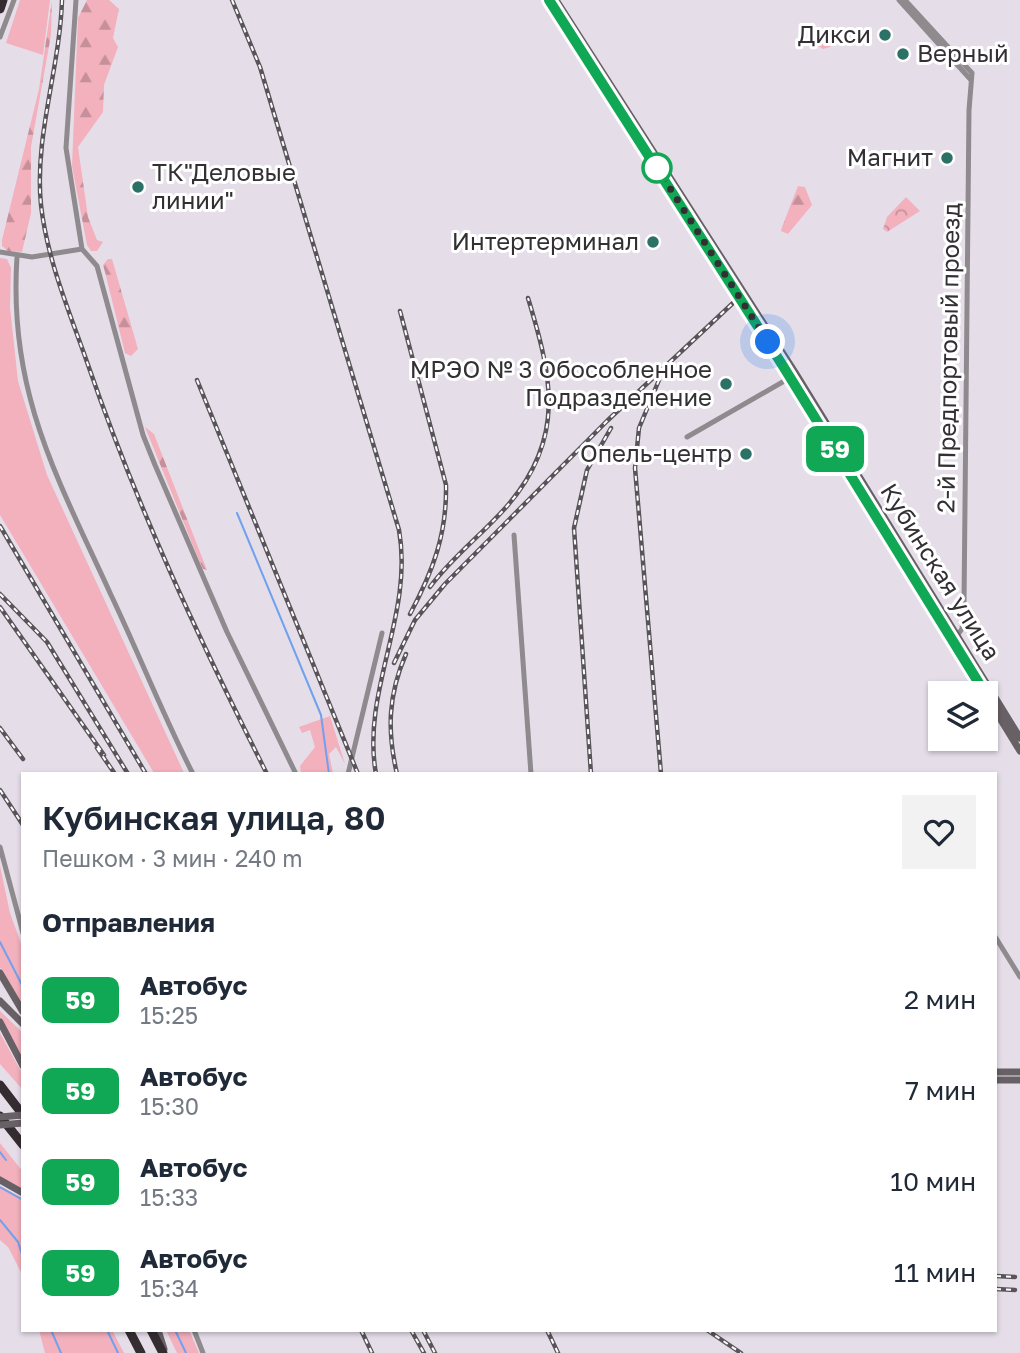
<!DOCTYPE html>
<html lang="ru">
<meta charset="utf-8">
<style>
:root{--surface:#fff;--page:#f2f2f3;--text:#1f2937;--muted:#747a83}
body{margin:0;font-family:"Golos Text",sans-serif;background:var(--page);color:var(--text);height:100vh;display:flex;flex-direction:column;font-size:26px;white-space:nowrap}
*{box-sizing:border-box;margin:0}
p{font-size:23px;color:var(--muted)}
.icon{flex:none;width:38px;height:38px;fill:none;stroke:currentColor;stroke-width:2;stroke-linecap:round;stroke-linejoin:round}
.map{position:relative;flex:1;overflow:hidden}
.panel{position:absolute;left:21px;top:772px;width:976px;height:560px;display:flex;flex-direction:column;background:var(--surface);border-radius:0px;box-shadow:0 2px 5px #0004}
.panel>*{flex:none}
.badge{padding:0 14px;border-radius:10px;font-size:24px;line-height:46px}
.buttons{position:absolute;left:928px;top:681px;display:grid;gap:14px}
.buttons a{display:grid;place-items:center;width:70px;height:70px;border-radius:0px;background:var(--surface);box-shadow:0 2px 5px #0004;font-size:35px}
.you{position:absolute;width:35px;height:35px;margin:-18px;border:5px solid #fff;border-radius:50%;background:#1a73e8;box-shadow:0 0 0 10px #1a73e833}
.map>.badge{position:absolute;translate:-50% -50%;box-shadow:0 0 0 4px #fff}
h2{padding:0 21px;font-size:26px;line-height:63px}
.round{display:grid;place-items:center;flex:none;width:74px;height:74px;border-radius:0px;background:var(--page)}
.head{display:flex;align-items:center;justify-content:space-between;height:119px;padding:0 21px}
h1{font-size:33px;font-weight:600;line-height:52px}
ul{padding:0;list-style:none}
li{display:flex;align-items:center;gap:21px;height:91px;padding:0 21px}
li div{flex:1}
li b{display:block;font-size:26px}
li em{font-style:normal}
li .badge{min-width:77px;font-weight:700;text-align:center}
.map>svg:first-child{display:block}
</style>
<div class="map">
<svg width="1020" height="1353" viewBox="0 0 1020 1353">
<defs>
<pattern id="forest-firs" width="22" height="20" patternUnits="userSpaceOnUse" patternTransform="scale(1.75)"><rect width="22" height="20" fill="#f3b0bd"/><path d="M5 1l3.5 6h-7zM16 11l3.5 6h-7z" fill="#c5909a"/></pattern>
<pattern id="park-crowns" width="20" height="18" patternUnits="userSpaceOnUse" patternTransform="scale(1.75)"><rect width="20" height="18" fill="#f3b0bd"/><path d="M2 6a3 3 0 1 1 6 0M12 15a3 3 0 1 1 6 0" fill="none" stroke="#c5909a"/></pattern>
</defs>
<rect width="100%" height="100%" fill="#e5dee9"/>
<path fill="#f3b0bd" d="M20 0H50L43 55 6 43Z
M0 258 7 259 11 268 10 307 18 381 47 475 184 773H154L0 515Z
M330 716 345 764 336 747 329 754 333 773H301L300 766 315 747 310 730 302 733 299 727Z
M0 866 10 913 23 949V1009L0 967Z
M0 1011 23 1033V1060L0 1017Z
M0 1033 23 1075V1090L0 1064Z
M0 1143 23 1172V1190L0 1177Z
M0 1186 23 1198V1276L8 1247 0 1240Z
M39 1330H112L124 1353H45Z
M166 1330H189L199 1353H177Z"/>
<path fill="url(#forest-firs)" d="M52 0 51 35 31 147V213L22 252 8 251 2 246V240L39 89Z
M87 0H109L119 9 113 38 118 47 104 85 103 112 78 147 88 217 97 240 103 242 97 251H91L87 245 72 166 78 18Z
M798 186 805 187 812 205 788 234 781 231 782 227Z
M108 259H112L138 349 131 356 125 353 105 272 103 265Z
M145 427 154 434 207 570 203 569 198 558Z"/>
<path fill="url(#park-crowns)" d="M828 26 833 41 830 47 823 49 815 44 814 28 823 30Z
M906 197 920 211 887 232 883 229 887 217Z"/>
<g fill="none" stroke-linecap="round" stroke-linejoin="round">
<path stroke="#71a1ee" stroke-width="2" d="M237 513 321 715 329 774
M0 942 23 987
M0 1152 6 1160
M0 1187 23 1200
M0 1220 18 1242 23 1257
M51 1330 61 1353
M107 1330 118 1353
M175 1330 186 1353"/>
<path stroke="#8e8a8d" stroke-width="5" d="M76 0 66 148 82 249
M899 0 971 80
M905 0 972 73 969 110 964 604 962 629 955 638
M0 37 14 0
M0 252 32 257 82 249 97 266 143 435 155 465 227 632 296 774
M17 257C8 392 57 477 111 595 139 654 163 715 193 774
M687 437 793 376
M514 535 531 774
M348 774 382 633
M0 847 23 933
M996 938 1020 977
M194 1330 203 1353"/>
<path stroke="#676065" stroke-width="7" d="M549 0 783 366 985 693
M556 0 796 374 1020 738
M985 694 1020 751
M0 973 23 1012
M0 1001 23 1024
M0 1022 23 1066
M996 1072H1020
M996 1080H1020
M0 1180 23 1193
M158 1330 164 1349"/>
<path stroke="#352c31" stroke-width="9" d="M0 9 3 0
M0 1085 23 1115
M0 1116 23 1145
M129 1330 141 1353
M151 1330 163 1353"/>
<defs>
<path id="rail" d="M62 0C60 68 34 137 41 205 47 259 69 311 87 362 137 507 198 637 267 774
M232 0 260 67 399 530C414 615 361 691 376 774
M400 311 446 485C447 534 433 571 410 614
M197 380 358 774
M659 380 639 428 635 468 661 774
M0 526 146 774
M430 587C453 556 483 534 508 505 566 437 552 377 528 298
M0 594 47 642 128 774
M0 607 104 755
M394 663 415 620 445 584 607 421 733 303
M0 728 23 759
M97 748 115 774
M397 774C387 731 388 695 406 654
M591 774 574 528 587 470 611 428
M0 790 23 825
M996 1276 1015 1277
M996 1289 1015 1290
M361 1330 372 1353
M411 1330 424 1353
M423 1330 435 1353
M547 1330 558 1353
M707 1330 741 1353"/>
</defs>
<use href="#rail" stroke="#585459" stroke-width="4.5"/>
<use href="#rail" stroke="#fff" stroke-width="2" stroke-dasharray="5" stroke-linecap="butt"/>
<path stroke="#676065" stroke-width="7" d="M0 1117 23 1115
M0 1125 23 1123"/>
</g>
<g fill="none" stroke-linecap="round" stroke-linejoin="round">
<defs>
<path id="line" d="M549 0 783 366 985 693"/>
</defs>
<use href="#line" stroke="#fff" stroke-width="16"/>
<use href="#line" stroke="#10a855" stroke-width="10"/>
<path stroke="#333034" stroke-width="7" stroke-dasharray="0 12.6" d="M657 168 768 342"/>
</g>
<g fill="#2c7165" stroke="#fff" stroke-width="2.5">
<circle cx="885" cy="35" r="7"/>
<circle cx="903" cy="54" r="7"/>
<circle cx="947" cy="158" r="7"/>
<circle cx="138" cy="187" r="7"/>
<circle cx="653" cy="242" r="7"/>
<circle cx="726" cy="384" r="7"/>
<circle cx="746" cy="454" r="7"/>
</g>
<circle fill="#fff" stroke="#10a855" stroke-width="3.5" cx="657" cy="168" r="14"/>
<g text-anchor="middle" stroke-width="6" stroke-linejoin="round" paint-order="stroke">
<g font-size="24" fill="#333034" stroke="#fff" text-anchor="end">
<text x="871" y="43">Дикси</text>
<text x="917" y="62" text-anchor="start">Верный</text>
<text x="933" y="166">Магнит</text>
<text x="152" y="181" text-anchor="start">ТК"Деловые<tspan x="152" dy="28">линии"</tspan></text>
<text x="639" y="250">Интертерминал</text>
<text x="712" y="378">МРЭО № 3 Обособленное<tspan x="712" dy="28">Подразделение</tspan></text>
<text x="732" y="462">Опель-центр</text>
</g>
<g font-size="24" fill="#333034" stroke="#fff">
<text transform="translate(949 358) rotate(-89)" y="8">2-й Предпортовый проезд</text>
<text transform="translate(940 572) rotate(58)" y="8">Кубинская улица</text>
</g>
</g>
</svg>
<div class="buttons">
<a><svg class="icon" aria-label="layers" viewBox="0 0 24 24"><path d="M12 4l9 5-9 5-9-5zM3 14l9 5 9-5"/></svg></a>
</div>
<div class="you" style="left:768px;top:342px"></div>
<b class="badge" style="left:835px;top:449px;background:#10a855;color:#fff">59</b>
<section class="panel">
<div class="head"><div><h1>Кубинская улица, 80</h1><p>Пешком · 3 мин · 240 m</p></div><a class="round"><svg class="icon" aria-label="heart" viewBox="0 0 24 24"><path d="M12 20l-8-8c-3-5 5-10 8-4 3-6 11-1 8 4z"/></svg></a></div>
<h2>Отправления</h2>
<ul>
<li><span class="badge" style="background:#10a855;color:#fff">59</span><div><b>Автобус</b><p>15:25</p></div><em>2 мин</em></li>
<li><span class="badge" style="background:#10a855;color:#fff">59</span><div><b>Автобус</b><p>15:30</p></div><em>7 мин</em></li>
<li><span class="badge" style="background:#10a855;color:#fff">59</span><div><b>Автобус</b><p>15:33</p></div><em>10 мин</em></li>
<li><span class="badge" style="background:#10a855;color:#fff">59</span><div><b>Автобус</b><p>15:34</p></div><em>11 мин</em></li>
</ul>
</section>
</div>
